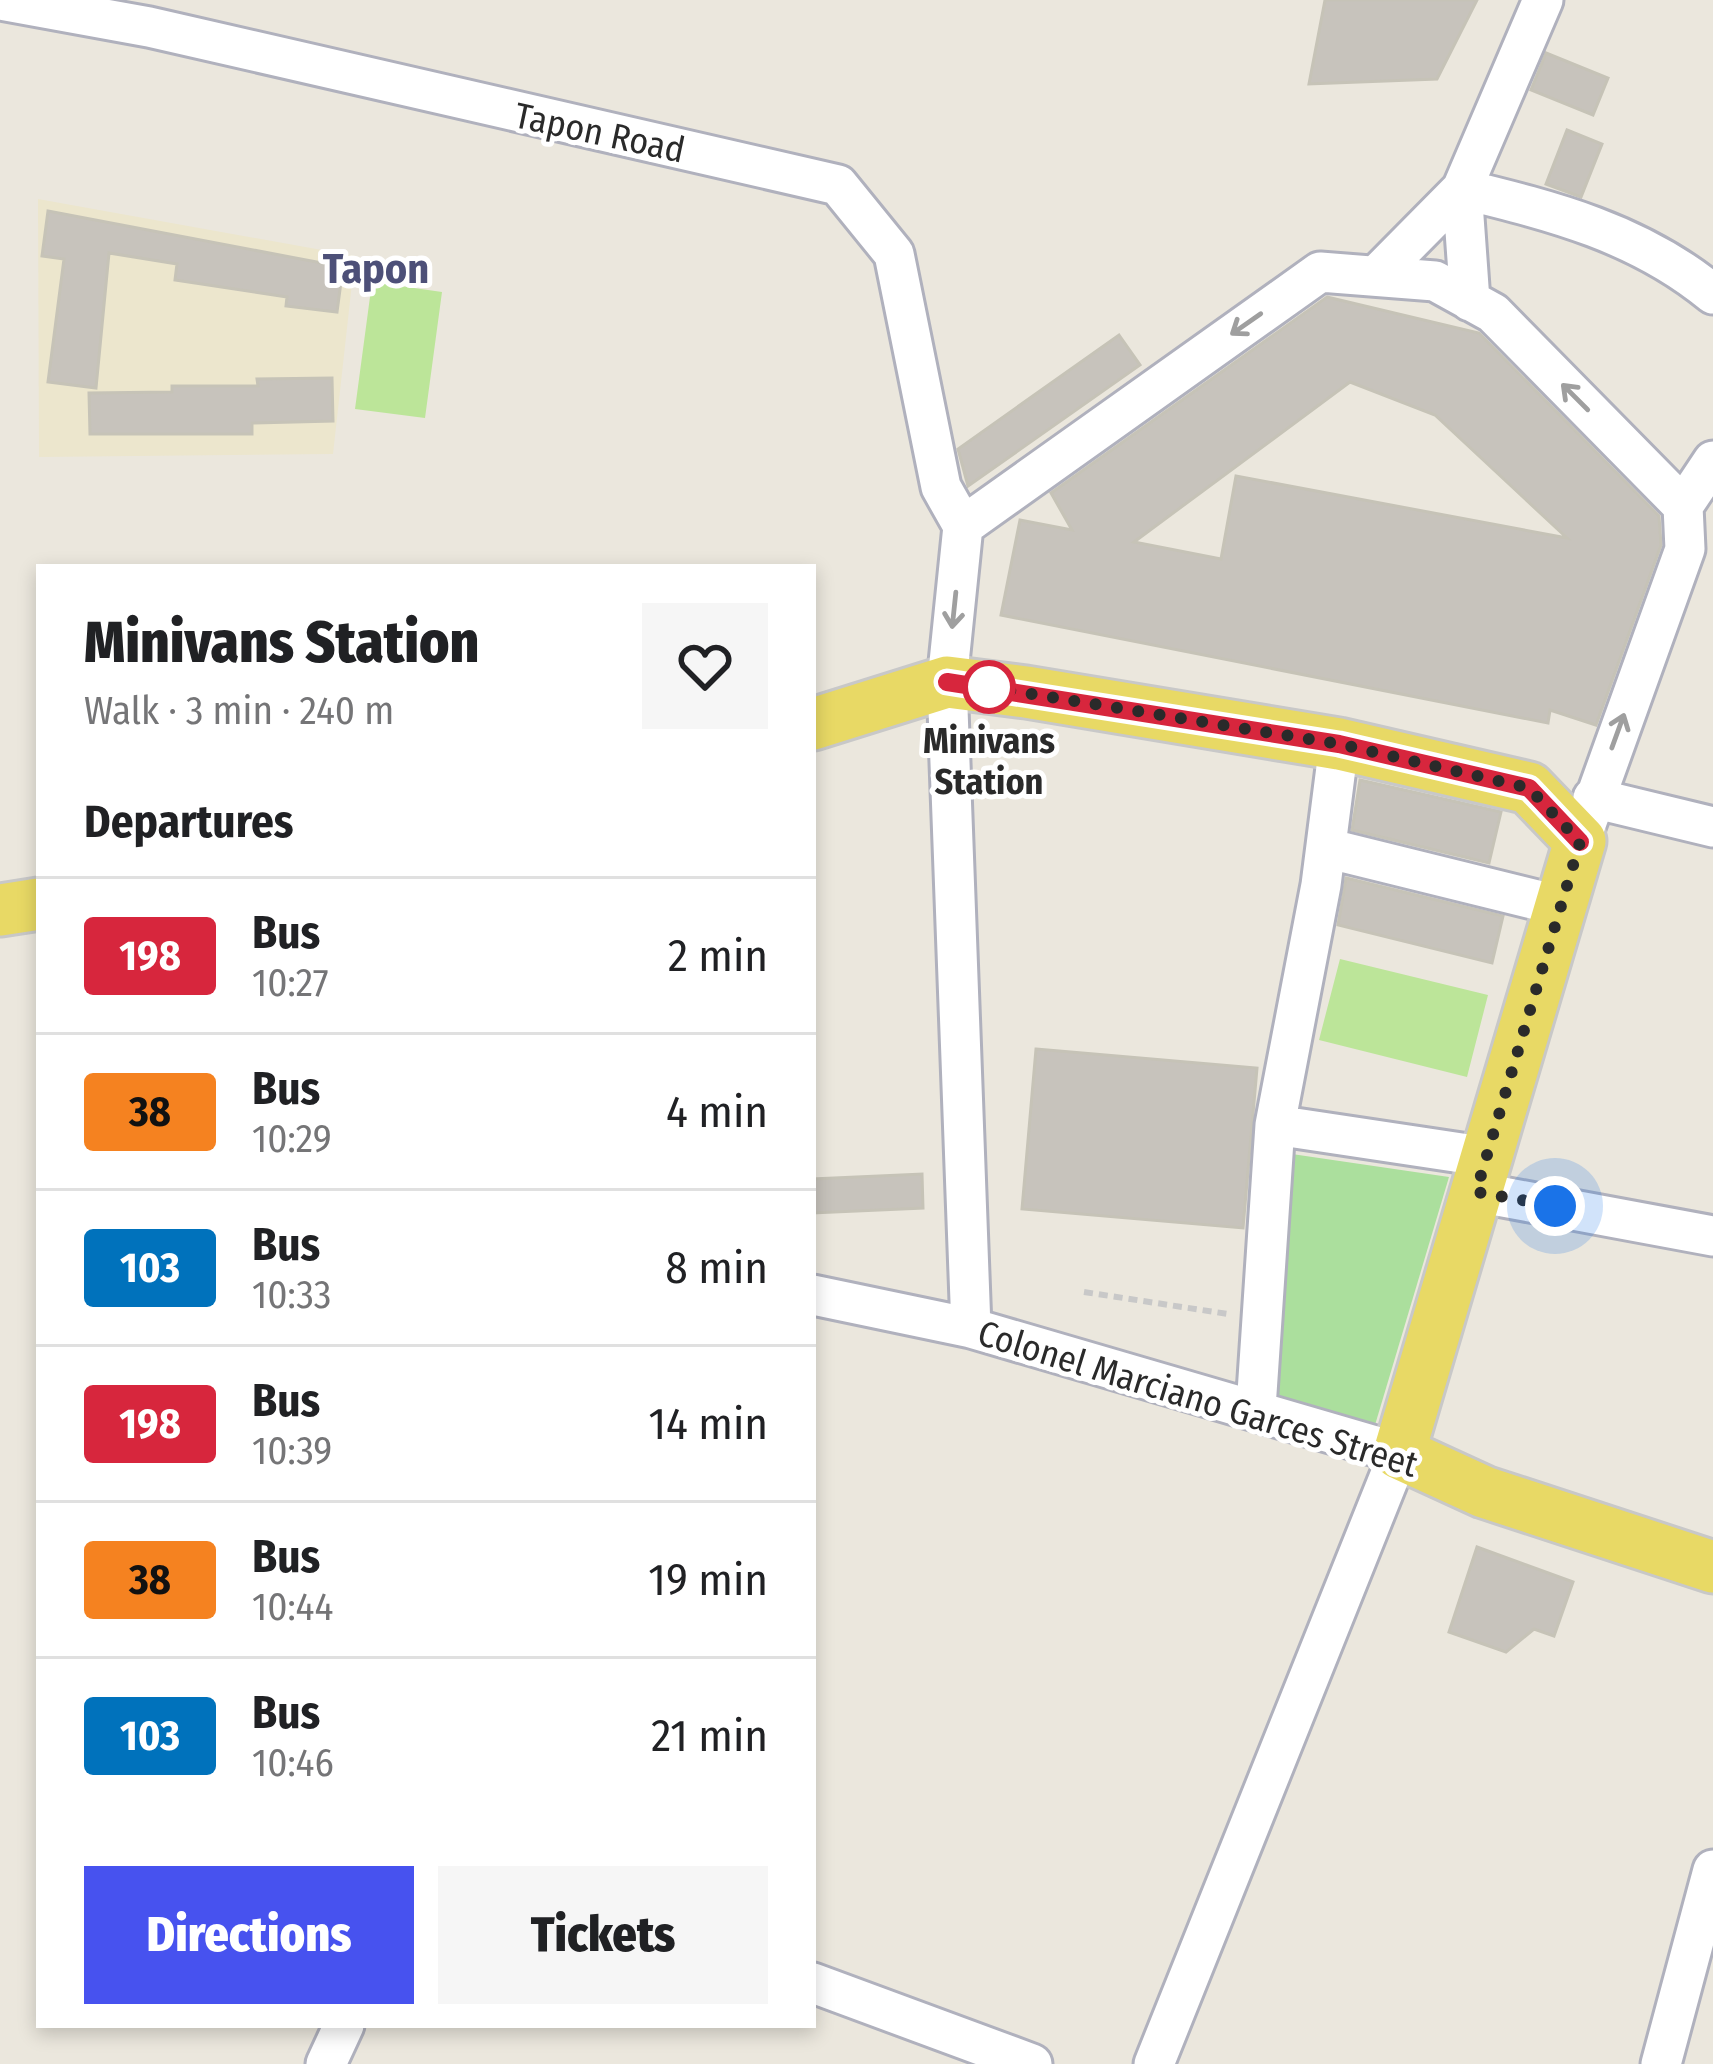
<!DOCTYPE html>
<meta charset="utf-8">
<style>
:root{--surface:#fff;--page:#f6f6f6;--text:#202124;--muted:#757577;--line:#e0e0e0;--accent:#4752ef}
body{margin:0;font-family:"Fira Sans Condensed",sans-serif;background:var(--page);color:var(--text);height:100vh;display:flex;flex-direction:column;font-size:45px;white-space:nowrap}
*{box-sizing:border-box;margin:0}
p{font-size:39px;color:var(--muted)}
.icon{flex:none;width:66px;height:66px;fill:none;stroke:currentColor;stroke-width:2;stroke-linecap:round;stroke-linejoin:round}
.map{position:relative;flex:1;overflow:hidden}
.panel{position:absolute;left:36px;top:564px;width:780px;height:1464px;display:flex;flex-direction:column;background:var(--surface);border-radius:0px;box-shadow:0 6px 18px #0003}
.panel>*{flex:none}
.badge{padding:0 24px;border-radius:9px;font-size:42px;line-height:78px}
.you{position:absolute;width:60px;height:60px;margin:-30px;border:9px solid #fff;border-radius:50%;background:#1a73e8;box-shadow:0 0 0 18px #1a73e833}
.map>.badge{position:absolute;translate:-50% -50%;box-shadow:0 0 0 6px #fff}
h2{padding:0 48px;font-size:45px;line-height:108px}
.round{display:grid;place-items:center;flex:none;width:126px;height:126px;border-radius:0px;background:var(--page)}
.overview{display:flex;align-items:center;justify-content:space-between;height:204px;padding:0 48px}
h1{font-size:57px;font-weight:800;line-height:90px}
.action{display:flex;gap:24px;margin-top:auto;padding:24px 48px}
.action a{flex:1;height:138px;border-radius:0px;background:var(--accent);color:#fff;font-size:48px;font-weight:800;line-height:138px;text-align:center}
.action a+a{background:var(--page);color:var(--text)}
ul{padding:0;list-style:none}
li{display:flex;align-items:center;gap:36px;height:156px;padding:0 48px;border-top:3px solid var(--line)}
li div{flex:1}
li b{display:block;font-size:45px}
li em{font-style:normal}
li .badge{min-width:132px;font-weight:700;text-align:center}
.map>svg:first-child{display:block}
</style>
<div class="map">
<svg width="1713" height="2064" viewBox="0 0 1713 2064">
<rect width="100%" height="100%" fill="#ebe7dd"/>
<path fill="#ece6cd" d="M38 199 355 256 333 454 39 457Z"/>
<path fill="#abdf9d" d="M1285 1153 1449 1177 1375 1425 1275 1394Z"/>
<path fill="#bce599" d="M372 282 442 292 425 418 355 409Z
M1340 959 1488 995 1467 1077 1319 1040Z"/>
<path fill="#c7c3bc" stroke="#c6c3b7" stroke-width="3" fill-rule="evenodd" d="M1325 0H1477L1437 79 1309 84Z
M1546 53 1608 78 1593 115 1531 90Z
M1567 130 1602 144 1581 197 1546 184Z
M48 211 343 267 337 312 286 306 287 297 175 280 177 264 109 253 96 388 48 382 64 259 42 256Z
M1327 297 1479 333 1659 516 1661 545 1596 725 1550 710 1548 723 1001 615 1020 520 1072 530 1051 493ZM1350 382 1435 415 1567 538 1236 476 1221 559 1134 542Z
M1119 335 1140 365 968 486 958 449Z
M332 378 333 421 252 423V434H90L89 393 172 392V386H258L257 379Z
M1360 780 1501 812 1489 863 1352 830Z
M1346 878 1503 916 1492 963 1338 925Z
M1036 1049 1257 1068 1243 1228 1022 1209Z
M922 1174 923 1208 813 1213V1179Z
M1477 1547 1573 1582 1554 1636 1534 1629 1506 1652 1449 1632Z"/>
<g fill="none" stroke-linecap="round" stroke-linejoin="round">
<defs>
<path id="minor" d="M0 0 149 27 838 185 894 254 941 487 963 526
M1376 276 1462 189 1543 0
M1470 301 1462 189C1553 211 1639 233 1713 294
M1683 506 1713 461
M1339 744 1321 885 1275 1125 1488 1157
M1593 798 1713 827
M1326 848 1561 906
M1476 1192 1713 1236
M813 1295 971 1328 1399 1453 1154 2064
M971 1328 947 682 963 526 1320 272 1435 281 1493 313 1683 506 1685 549 1580 841
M1256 1408 1275 1125
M813 1983 1032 2064
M326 2064 344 2025
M1661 2064 1713 1870"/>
<path id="major" d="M813 724 947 682 1026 692 1339 744 1529 788 1580 841 1399 1453 1484 1492 1713 1567
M0 910 39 904"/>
</defs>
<use href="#minor" stroke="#b0b1bd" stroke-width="45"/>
<use href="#major" stroke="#c8c8c8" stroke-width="57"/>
<path stroke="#c8c8c8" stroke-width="6" stroke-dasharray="9 6" stroke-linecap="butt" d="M1084 1292 1228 1314"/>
<use href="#minor" stroke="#fff" stroke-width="39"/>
<use href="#major" stroke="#e8d965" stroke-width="51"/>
</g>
<defs><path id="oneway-shaft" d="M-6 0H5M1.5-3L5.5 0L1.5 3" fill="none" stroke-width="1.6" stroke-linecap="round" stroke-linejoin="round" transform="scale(3)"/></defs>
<g stroke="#9f9f9f">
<use href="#oneway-shaft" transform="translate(1246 324) rotate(145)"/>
<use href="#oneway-shaft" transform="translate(1575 397) rotate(-135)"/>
<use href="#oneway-shaft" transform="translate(954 610) rotate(96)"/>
<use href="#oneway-shaft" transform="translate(1618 731) rotate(-70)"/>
</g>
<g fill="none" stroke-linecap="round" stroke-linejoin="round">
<defs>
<path id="line" d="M947 682 1339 744 1529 788 1580 842"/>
</defs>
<use href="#line" stroke="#fff" stroke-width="27"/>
<use href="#line" stroke="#d7263d" stroke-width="18"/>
<path stroke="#2a2a2a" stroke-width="12" stroke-dasharray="0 21.6" d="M989 687 1339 744 1529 788 1580 842 1476 1192 1555 1206"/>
</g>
<circle fill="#fff" stroke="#d7263d" stroke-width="6" cx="989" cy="687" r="24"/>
<g text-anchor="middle" stroke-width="10" stroke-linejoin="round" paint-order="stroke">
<g font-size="36" fill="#2a2a2a" stroke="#fff">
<text transform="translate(600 132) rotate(12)" y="13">Tapon Road</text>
<text transform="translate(1198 1398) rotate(17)" y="13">Colonel Marciano Garces Street</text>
</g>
<g font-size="36" font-weight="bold" fill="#2a2a2a" stroke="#fff">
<text x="989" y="753">Minivans<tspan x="989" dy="41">Station</tspan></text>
</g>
<g font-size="42" font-weight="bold" fill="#4d5078" stroke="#fff">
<text x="376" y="283">Tapon</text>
</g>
</g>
</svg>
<div class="you" style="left:1555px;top:1206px"></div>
<section class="panel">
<div class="overview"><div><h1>Minivans Station</h1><p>Walk · 3 min · 240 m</p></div><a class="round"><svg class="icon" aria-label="heart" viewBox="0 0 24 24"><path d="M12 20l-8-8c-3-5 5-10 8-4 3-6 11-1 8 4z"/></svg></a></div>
<h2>Departures</h2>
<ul>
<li><span class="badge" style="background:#d7263d;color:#fff">198</span><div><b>Bus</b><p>10:27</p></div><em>2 min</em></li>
<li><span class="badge" style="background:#f58220;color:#111">38</span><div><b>Bus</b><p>10:29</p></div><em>4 min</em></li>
<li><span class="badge" style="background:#0072bc;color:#fff">103</span><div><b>Bus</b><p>10:33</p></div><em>8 min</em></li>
<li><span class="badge" style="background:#d7263d;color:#fff">198</span><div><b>Bus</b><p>10:39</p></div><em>14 min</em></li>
<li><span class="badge" style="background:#f58220;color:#111">38</span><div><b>Bus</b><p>10:44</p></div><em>19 min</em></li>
<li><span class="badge" style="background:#0072bc;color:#fff">103</span><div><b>Bus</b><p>10:46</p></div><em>21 min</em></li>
</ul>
<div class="action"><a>Directions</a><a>Tickets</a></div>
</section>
</div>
